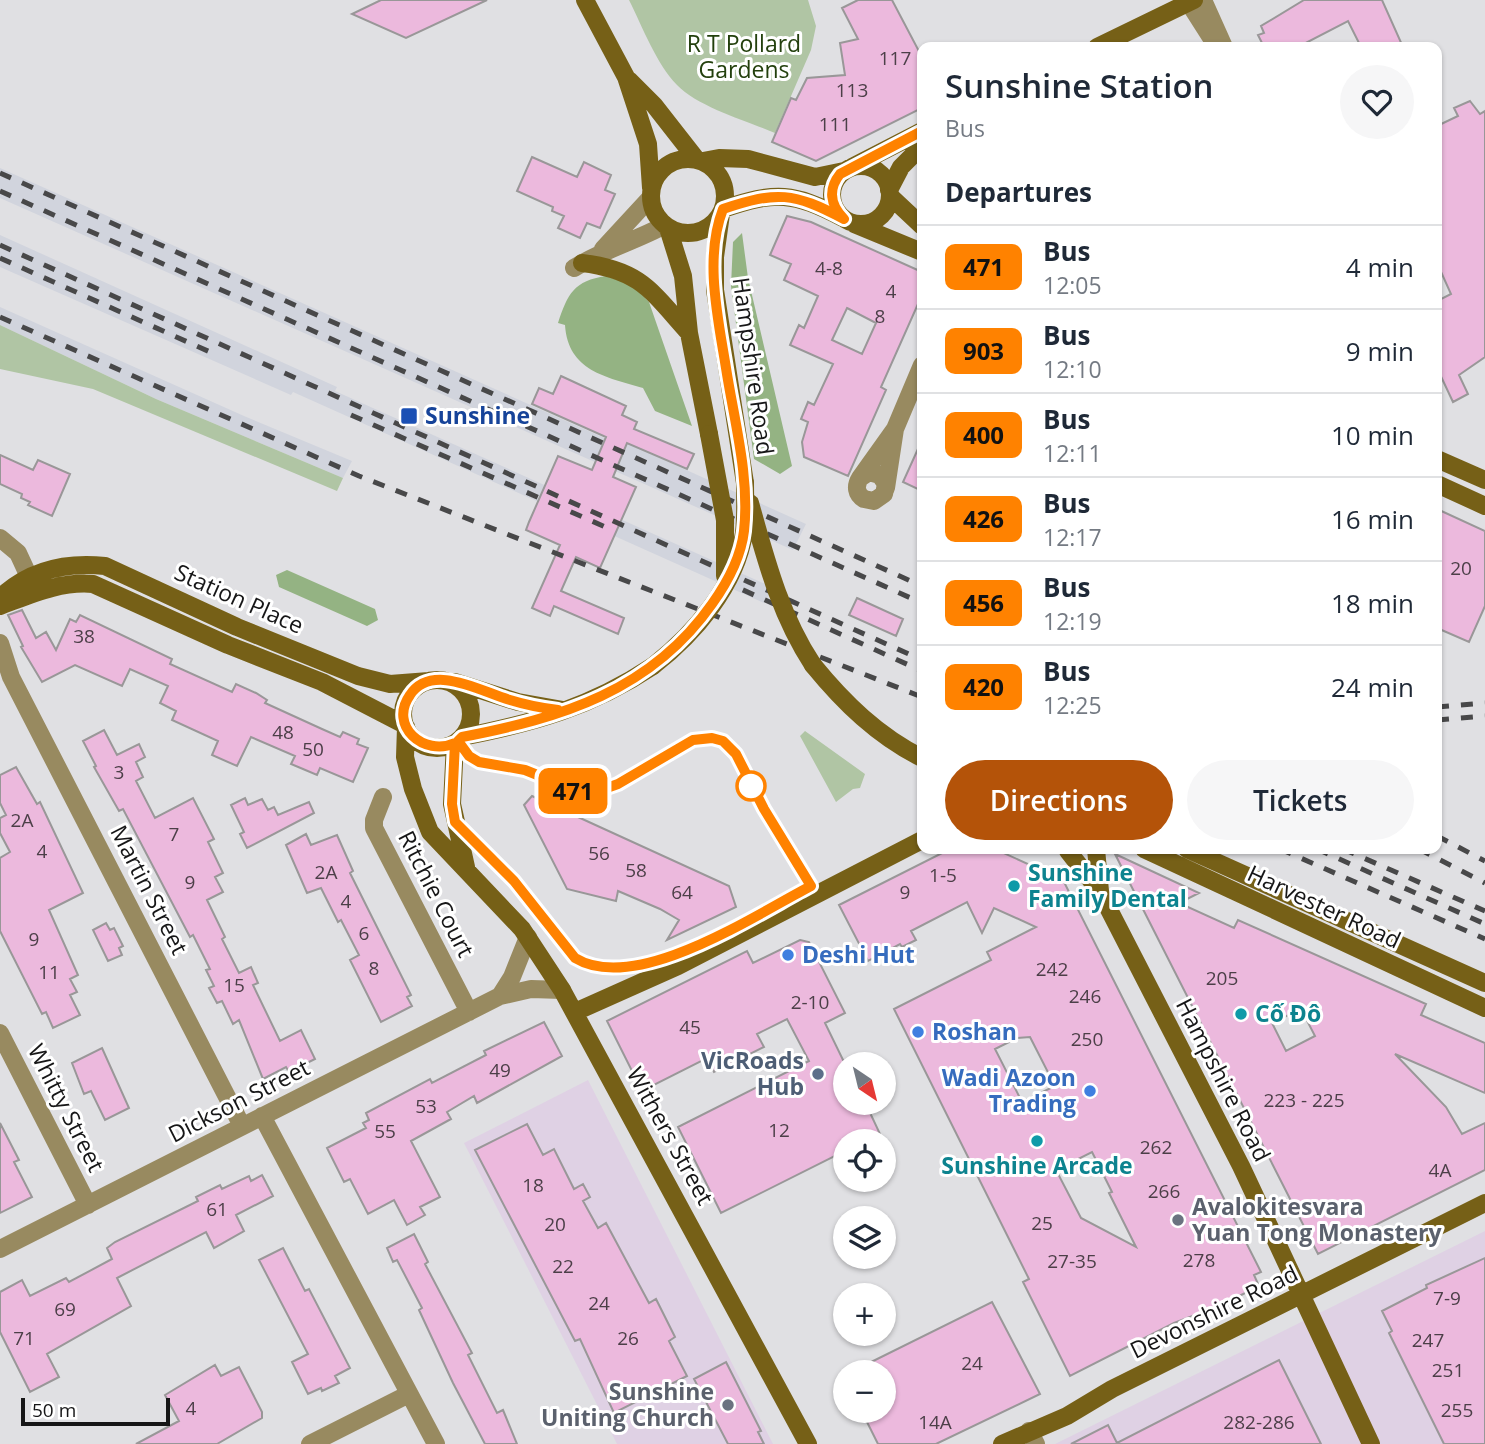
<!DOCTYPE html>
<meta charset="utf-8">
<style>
:root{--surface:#fff;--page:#f6f6f7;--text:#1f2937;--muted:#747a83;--line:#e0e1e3;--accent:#b45309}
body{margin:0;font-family:"Open Sans",sans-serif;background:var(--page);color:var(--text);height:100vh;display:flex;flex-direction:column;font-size:26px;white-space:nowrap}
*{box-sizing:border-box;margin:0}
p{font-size:23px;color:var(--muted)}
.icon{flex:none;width:38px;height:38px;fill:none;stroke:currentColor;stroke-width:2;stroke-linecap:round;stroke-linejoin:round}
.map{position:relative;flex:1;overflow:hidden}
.panel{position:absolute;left:917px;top:42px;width:525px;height:812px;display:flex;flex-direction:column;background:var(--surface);border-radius:14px;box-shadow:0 2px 5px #0004}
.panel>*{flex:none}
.badge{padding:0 14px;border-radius:10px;font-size:24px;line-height:46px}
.needle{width:46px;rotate:145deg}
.fabs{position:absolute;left:833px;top:1052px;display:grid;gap:14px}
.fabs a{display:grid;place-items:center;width:63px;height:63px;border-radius:50%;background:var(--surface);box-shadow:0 2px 5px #0004;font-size:35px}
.scale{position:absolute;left:21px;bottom:18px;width:149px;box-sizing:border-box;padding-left:7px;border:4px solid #161617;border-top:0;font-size:19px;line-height:24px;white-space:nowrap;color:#161617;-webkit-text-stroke:5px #fff;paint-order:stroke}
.map>.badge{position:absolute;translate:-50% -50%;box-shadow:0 0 0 4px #fff}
h2{padding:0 28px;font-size:26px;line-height:63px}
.round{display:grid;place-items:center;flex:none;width:74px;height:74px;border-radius:37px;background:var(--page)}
.overview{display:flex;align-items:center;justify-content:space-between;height:119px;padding:0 28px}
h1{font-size:33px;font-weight:600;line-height:52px}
.primary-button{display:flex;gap:14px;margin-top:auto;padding:14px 28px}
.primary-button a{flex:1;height:80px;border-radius:42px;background:var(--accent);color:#fff;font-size:28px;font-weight:600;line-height:80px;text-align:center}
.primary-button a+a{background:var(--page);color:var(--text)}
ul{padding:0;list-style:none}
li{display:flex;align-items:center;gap:21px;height:84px;padding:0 28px;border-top:2px solid var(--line)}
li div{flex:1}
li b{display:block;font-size:26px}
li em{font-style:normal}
li .badge{min-width:77px;font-weight:700;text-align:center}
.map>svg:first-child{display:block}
</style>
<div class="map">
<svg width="1485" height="1444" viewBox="0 0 1485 1444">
<rect width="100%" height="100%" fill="#e0e0e3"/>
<path fill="#dfd1e4" d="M588 1080 773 1444H617L464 1143Z
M1485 1231V1444H1055Z"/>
<path fill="#d1d4dd" d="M0 168 609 440 611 436 806 524 793 550 0 198Z
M0 235 337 387 335 391 774 588 764 603 293 392 291 395 0 267Z
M0 307 244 416 352 461 343 478 156 399 0 325Z"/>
<path fill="#b0c5a4" d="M629 0H808L816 26 811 50 775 133C747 121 698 107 677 85 656 63 643 28 629 0Z
M0 325 156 399 343 478 337 491 93 389 0 369Z
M805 731 865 774 860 788 853 789 836 802 800 736Z"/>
<path fill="#94b383" d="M742 233 748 278 792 466 780 474 754 459 731 286 733 242Z
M606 276 633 285 649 302 692 426 655 411 643 388C606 377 568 371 565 325L558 323C568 293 574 281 606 276Z
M287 570 375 609 378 620 367 626 279 587 276 575Z"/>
<path fill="#ecb9dd" stroke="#999798" stroke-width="2" fill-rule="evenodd" d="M381 0H487L406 38 352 14Z
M858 0H892L922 57V108L816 161 772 142 791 98 796 100 807 78 845 75 840 43 858 39 842 8Z
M1304 0H1382L1403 47H1361L1348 21 1298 47H1264L1258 35 1264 33 1261 26Z
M1470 101 1480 114 1485 111V357L1459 375 1468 394 1453 402 1437 368V301L1451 294 1437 263V126L1458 116 1454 108Z
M532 157 577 177 584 162 611 175 605 190 615 194 600 228 587 223 580 238 558 228 564 216 552 211 553 207 517 191Z
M787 216 811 222 922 272V295L881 387 886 390 848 476 804 457 802 442 808 422 801 419 808 402 814 405 833 364 790 345 799 325 804 328 818 296 784 280 791 264 770 255ZM847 308 876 323 862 354 832 340Z
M561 376 626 406 622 415 637 422 634 429 694 454 687 469 627 443 613 477 636 487 600 568 576 557 561 591 624 618 618 634 554 606 550 616 532 608 560 545 526 530 529 522 558 456 592 470 606 437 532 404 539 388 553 394Z
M922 440V491L903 482Z
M0 455 33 470 38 460 70 474 52 516 28 505 30 502 21 498 22 494 0 484Z
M1437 509 1485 531V606L1469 642 1437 628Z
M857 598 903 619 896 636 849 615Z
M22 610 36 638 46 632 56 650 70 619 76 622 80 615 172 659 170 664 232 692 236 684 256 693 267 700 265 703 322 729 340 737 343 732 359 739 357 744 368 748 353 782 320 768 317 775 303 769 291 764 295 756 251 737 237 766 212 755 218 741 172 720 176 711 160 703 168 686 130 669 122 686 75 665 42 682 21 647 23 646 8 615Z
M104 730 117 755 139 744 145 757 136 762 143 777 136 781 155 818 193 798 214 839 208 842 223 873 215 877 223 892 207 900 225 937 222 939 239 973 251 967 258 983 253 985 280 1041 301 1030 315 1059 289 1072 286 1067 263 1079 239 1020 233 1024 222 1001 217 1003 209 988 214 986 206 970 210 969 193 935 190 937 123 809 119 811 94 767 96 766 83 741Z
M16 767 37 804 40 802 83 893 49 910 78 975 70 979 77 992 70 995 80 1015 53 1028 46 1012 42 1014 0 931V858L10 852 0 833V818L6 815 0 803V775Z
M532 796 729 886 736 907 667 940 679 920 660 909 618 891 616 901 567 889 524 805Z
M245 798 248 805 262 799 268 810 274 807 278 815 309 802 314 813 247 848 240 834 244 832 231 805Z
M306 834 311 845 337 835 353 871 350 873 411 995 407 997 412 1006 381 1022 350 960 359 955 341 920 338 922 321 888 307 893 286 845Z
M950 849H995L1063 880 1261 1272 1254 1275 1259 1286 1196 1318 1195 1315 1174 1323 1070 1376 1023 1282 1029 1279 894 1009 991 960 987 952 1036 927 994 908 982 933 967 902 911 931 916 940 902 947 900 944 868 961 839 905ZM1030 1037 1055 1086 1022 1102 995 1049 1017 1038ZM1092 1152 1112 1192 1109 1193 1136 1247 1081 1218 1056 1170Z
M1115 854 1199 893 1179 903 1234 928 1238 920 1426 1004 1421 1015 1485 1043V1093L1395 1054 1446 1107 1462 1134 1485 1123V1170L1318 1254ZM1301 1009 1315 1036 1286 1051 1272 1023Z
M106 923 110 930 114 928 123 946 119 948 122 955 108 961 93 930Z
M800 940 809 942 845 1013 825 1023 845 1064V1102H865L880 1134 865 1141H845V1151L721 1213 678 1127 809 1061 787 1019 757 1034 764 1047 714 1072 707 1058 642 1091 607 1021 747 951 753 963Z
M544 1022 562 1056 477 1103 474 1096 447 1112 451 1119 411 1141 440 1197 420 1207 425 1215 407 1225 394 1200 368 1214 350 1179 344 1182 327 1148 366 1128 363 1123 369 1120 366 1113 430 1079 432 1083 486 1055 484 1051Z
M102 1048 129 1108 105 1120 91 1091 84 1094 72 1063Z
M0 1123 19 1160 14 1162 32 1197 0 1213Z
M527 1124 543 1155 554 1149 574 1189 583 1184 590 1197 583 1201 598 1228 606 1223 649 1303 656 1299 675 1337 669 1341 687 1376 614 1413 580 1339 575 1341 475 1150Z
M262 1175 273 1196 236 1215 244 1231 214 1248 206 1232 117 1278 131 1306 47 1354 59 1377 30 1392 0 1332V1292L22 1280 30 1296 66 1278 69 1282 112 1259 107 1248 115 1242 198 1201 196 1197 220 1185 222 1189 249 1176 251 1181Z
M414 1234 428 1262 425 1264 472 1353 468 1355 497 1413 503 1410 517 1444H485L453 1383 419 1310 422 1308 397 1260 393 1262 387 1248Z
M283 1248 305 1291 309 1289 350 1368 335 1376 339 1383 322 1391 321 1388 308 1394 292 1362 308 1354 259 1260Z
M1485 1258V1444H1444L1389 1333 1392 1331 1382 1311 1427 1288 1426 1285Z
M992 1302 1040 1394 936 1444H878L861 1410H884V1372H851Z
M1279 1360 1321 1444H1071L1108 1425 1117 1443Z
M726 1362 761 1431 758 1432 764 1444H728L694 1379Z
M215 1365 221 1376 239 1367 262 1412V1418L217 1444H136L179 1421 165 1395Z"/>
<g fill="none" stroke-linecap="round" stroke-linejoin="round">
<path stroke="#988a60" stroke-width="18" d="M1187 0 1217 47
M1203 0 1224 47
M603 249 651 197
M574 268C603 250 635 241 665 225
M860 478 869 472 880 475 886 484 884 494 874 501 864 499C856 494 855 486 860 478L895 429
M886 488 895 429 922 365
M0 538 18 553 36 592
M0 643 11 677 242 1126
M383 797 374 820V828L469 1012
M500 996 512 977 528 937
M0 1033 88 1205
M262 1116 436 1444
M0 1249 500 996 531 989 562 990
M1029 1431 1036 1444
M310 1444 409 1394"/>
<path stroke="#766017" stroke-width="18" d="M585 0 626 77 648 144 651 188
M1097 47 1194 0
M629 80 654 105 697 160
M651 196a37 37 0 1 1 74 0a37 37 0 1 1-74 0Z
M703 161 719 158 748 159 815 177 844 171
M832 195a29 29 0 1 1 58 0a29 29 0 1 1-58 0Z
M852 167 922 131
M889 190 901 167 922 146
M890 196 922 226
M723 209C776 191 793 192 843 218
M721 214 715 257V290L745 483
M854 224 922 252
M668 228 683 276 689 333 709 434
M582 263C641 270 652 292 689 333
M1437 459 1485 480
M1437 484 1485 506
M0 598C29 570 66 562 105 566L237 627 358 676 390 684 429 681
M0 606C30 595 60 581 93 584L228 645 322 682 405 725
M813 665C844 703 878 736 922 758
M403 714a34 34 0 1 1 68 0a34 34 0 1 1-68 0Z
M455 682 518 702 563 710
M406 727 405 757 413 789 430 832 522 929 562 990 808 1444
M462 737C534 723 591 707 653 666
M455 743 452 804 466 867
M1096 849 1100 891
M1144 849 1485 1008
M1187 849 1485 983
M1068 851 1100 892 1241 1166 1371 1444
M575 1012 678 966 922 840
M1002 1444 1067 1416 1112 1389 1485 1203"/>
<path stroke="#484849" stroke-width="5" stroke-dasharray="12 12" stroke-linecap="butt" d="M0 173 922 586
M0 191 922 603
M0 245 922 660
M0 258 210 352
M0 317 359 476 922 697
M351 415 610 529
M721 580 922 671
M1437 707 1485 703
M1437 720 1485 716
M1437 836 1485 861
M1280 849 1485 939
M1317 849 1485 924
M1343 849 1485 911
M1419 849 1485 883"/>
<path stroke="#766017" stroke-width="18" d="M709 434 725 520V576
M750 503C766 560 780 615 813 665
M653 666C694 634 736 586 744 533 746 516 745 500 745 483"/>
</g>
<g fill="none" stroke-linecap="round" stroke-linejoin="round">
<defs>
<path id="line" d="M558 710C542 708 526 705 510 700 482 692 432 662 410 695 388 726 424 757 455 743L452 804 455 822 514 881 575 958C636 995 755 915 811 886L764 809 736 754 723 741 712 738 693 740 618 784 587 795 525 770 479 762 469 756 458 741 462 737C561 718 651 691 712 604 727 583 741 557 744 531 750 477 734 420 726 368 718 318 704 258 723 209 777 191 793 192 844 219 830 205 828 189 840 174L922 131"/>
</defs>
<use href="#line" stroke="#fff" stroke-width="16"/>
<use href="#line" stroke="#ff8200" stroke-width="10"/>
</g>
<rect fill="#1a4fb4" stroke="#fff" stroke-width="2.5" x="400" y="407" width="18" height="18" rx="3.5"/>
<circle fill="#fff" stroke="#ff8200" stroke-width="3.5" cx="751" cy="786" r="14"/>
<g fill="#0f9aa8" stroke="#fff" stroke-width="2.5">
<circle cx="1014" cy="886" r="7"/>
<circle cx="1241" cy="1014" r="7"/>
<circle cx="1037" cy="1141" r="7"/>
</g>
<g fill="#3f7fe0" stroke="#fff" stroke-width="2.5">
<circle cx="788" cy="955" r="7"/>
<circle cx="918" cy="1032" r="7"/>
<circle cx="1090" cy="1091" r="7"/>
</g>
<circle fill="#5c6f8a" stroke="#fff" stroke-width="2.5" cx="818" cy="1074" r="7"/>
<g fill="#6b7280" stroke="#fff" stroke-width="2.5">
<circle cx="1178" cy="1220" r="7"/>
<circle cx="728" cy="1405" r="7"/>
</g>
<g text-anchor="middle" stroke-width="6" stroke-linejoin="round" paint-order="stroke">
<g font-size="19" fill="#4c3f48">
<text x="895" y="65">117</text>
<text x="852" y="97">113</text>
<text x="835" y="131">111</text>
<text x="829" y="275">4-8</text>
<text x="891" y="298">4</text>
<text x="880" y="323">8</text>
<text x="1461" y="575">20</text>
<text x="84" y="643">38</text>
<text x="283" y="739">48</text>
<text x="313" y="756">50</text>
<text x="119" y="779">3</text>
<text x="22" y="827">2A</text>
<text x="174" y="841">7</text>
<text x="42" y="858">4</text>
<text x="599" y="860">56</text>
<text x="636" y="877">58</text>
<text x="326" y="879">2A</text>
<text x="943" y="882">1-5</text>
<text x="190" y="889">9</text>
<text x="682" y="899">64</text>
<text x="905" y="899">9</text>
<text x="346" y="908">4</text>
<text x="364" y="940">6</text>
<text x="34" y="946">9</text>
<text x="374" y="975">8</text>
<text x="1052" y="976">242</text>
<text x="49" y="979">11</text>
<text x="1222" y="985">205</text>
<text x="234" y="992">15</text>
<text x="1085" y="1003">246</text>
<text x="810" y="1009">2-10</text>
<text x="690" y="1034">45</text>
<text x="1087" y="1046">250</text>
<text x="500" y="1077">49</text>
<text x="1304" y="1107">223 - 225</text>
<text x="426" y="1113">53</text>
<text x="779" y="1137">12</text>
<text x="385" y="1138">55</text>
<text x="1156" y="1154">262</text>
<text x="1440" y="1177">4A</text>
<text x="533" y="1192">18</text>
<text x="1164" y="1198">266</text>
<text x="217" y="1216">61</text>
<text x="1042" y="1230">25</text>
<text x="555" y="1231">20</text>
<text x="1199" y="1267">278</text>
<text x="1072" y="1268">27-35</text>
<text x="563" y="1273">22</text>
<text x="1447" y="1305">7-9</text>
<text x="599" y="1310">24</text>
<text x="65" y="1316">69</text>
<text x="24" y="1345">71</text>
<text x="628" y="1345">26</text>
<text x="1428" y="1347">247</text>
<text x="972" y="1370">24</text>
<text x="1448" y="1377">251</text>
<text x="191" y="1415">4</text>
<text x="1457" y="1417">255</text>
<text x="935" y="1429">14A</text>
<text x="1259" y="1429">282-286</text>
</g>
<g font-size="23" fill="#23400d" stroke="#fff">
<text x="744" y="52">R T Pollard<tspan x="744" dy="26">Gardens</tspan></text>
</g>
<g font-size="23" fill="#161617" stroke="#fff">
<text transform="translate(753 366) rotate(82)" y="8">Hampshire Road</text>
<text transform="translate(239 599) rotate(24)" y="8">Station Place</text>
<text transform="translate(149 890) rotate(63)" y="8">Martin Street</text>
<text transform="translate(436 894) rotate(63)" y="8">Ritchie Court</text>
<text transform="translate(1324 907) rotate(25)" y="8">Harvester Road</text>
<text transform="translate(1223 1080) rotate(63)" y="8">Hampshire Road</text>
<text transform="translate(239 1101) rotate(-27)" y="8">Dickson Street</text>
<text transform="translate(66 1108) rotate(63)" y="8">Whitty Street</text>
<text transform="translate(670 1136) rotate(61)" y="8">Withers Street</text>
<text transform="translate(1214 1312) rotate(-26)" y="8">Devonshire Road</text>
</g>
<g font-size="23" font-weight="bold" fill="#164399" stroke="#fff" text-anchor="start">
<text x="425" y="424">Sunshine</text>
</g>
<g font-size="23" font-weight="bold" fill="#0d838f" stroke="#fff" text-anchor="start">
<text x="1028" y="881">Sunshine<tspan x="1028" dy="26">Family Dental</tspan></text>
<text x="1255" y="1022">Cố Đô</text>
<text x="1037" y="1174" text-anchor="middle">Sunshine Arcade</text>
</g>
<g font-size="23" font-weight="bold" fill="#366cbe" stroke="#fff" text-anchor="start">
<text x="802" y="963">Deshi Hut</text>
<text x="932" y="1040">Roshan</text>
<text x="1076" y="1086" text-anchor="end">Wadi Azoon<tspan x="1076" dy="26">Trading</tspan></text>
</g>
<g font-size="23" font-weight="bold" fill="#4e5e75" stroke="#fff" text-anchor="end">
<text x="804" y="1069">VicRoads<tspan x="804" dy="26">Hub</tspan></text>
</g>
<g font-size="23" font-weight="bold" fill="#5b616d" stroke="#fff" text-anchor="start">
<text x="1192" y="1215">Avalokitesvara<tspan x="1192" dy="26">Yuan Tong Monastery</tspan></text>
<text x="714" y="1400" text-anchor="end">Sunshine<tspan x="714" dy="26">Uniting Church</tspan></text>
</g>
</g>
</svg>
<div class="fabs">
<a><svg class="needle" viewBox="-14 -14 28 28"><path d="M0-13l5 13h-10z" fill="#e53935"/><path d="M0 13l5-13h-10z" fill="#747a83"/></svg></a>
<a><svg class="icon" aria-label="locate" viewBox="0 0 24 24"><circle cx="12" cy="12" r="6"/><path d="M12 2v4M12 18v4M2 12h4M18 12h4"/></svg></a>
<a><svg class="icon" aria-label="layers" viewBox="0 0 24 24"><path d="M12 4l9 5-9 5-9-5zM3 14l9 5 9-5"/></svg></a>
<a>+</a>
<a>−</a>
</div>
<div class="scale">50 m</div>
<b class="badge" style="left:573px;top:791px;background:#ff8200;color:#111">471</b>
<section class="panel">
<div class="overview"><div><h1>Sunshine Station</h1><p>Bus</p></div><a class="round"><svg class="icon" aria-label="heart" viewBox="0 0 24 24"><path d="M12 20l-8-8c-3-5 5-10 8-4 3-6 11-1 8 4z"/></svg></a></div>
<h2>Departures</h2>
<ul>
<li><span class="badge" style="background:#ff8200;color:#111">471</span><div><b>Bus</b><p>12:05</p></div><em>4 min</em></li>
<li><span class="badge" style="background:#ff8200;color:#111">903</span><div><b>Bus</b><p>12:10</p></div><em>9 min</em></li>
<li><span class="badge" style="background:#ff8200;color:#111">400</span><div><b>Bus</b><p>12:11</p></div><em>10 min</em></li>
<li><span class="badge" style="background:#ff8200;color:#111">426</span><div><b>Bus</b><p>12:17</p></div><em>16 min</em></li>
<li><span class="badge" style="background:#ff8200;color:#111">456</span><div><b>Bus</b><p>12:19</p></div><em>18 min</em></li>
<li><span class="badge" style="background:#ff8200;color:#111">420</span><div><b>Bus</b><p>12:25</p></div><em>24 min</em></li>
</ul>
<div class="primary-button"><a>Directions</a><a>Tickets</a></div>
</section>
</div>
